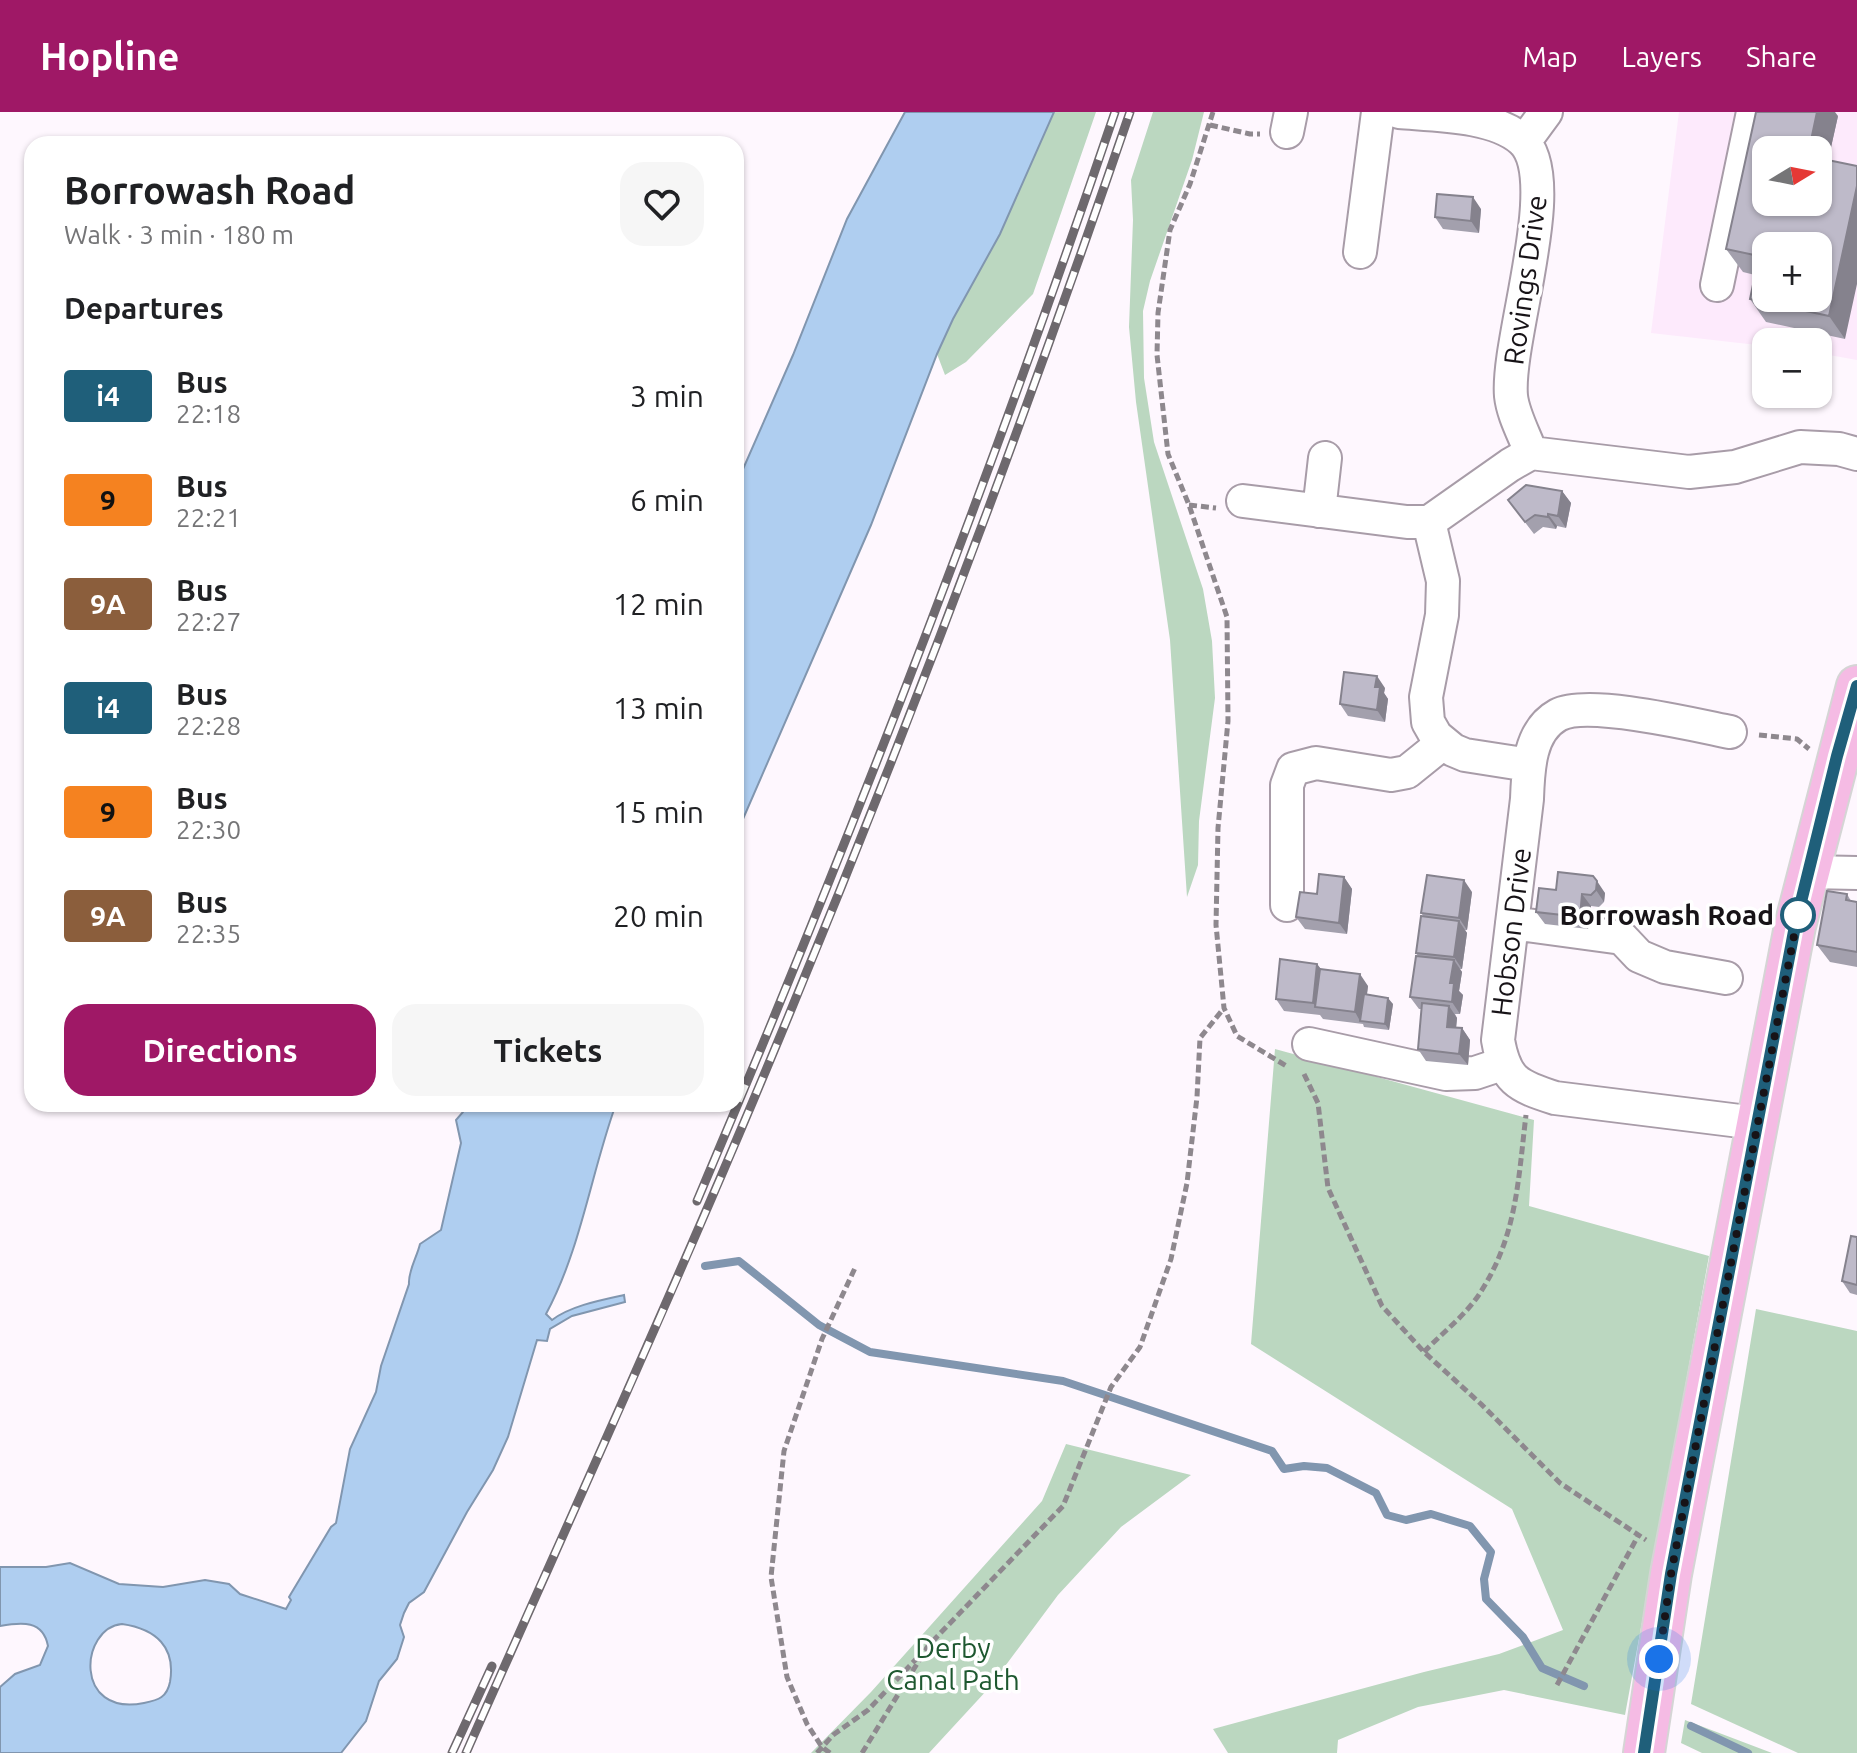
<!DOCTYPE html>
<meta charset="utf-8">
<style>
:root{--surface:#fff;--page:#f6f6f6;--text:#202124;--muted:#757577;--accent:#9f1866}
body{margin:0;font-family:Ubuntu,sans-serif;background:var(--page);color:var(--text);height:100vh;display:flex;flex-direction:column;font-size:30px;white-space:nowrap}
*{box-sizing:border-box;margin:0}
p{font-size:26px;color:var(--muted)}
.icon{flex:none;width:44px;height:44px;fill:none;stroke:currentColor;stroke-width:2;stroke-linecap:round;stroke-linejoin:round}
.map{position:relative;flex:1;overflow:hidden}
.drawer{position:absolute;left:24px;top:24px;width:720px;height:976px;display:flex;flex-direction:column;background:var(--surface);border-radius:24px;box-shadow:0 2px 6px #0004}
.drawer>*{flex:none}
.badge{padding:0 16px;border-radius:6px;font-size:28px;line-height:52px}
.needle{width:52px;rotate:80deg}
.fabs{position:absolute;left:1752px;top:24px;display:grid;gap:16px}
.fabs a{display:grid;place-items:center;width:80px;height:80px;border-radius:16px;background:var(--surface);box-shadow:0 2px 6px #0004;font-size:40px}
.you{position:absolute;width:40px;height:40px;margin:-20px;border:6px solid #fff;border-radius:50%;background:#1a73e8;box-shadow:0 0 0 12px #1a73e833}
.map>.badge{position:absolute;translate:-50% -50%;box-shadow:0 0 0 4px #fff}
h2{padding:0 40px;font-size:30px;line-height:72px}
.round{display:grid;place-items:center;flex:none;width:84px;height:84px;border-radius:24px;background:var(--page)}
.headline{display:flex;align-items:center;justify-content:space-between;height:136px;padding:0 40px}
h1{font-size:38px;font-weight:700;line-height:60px}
.action{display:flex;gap:16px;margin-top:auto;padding:16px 40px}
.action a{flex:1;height:92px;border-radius:24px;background:var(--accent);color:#fff;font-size:32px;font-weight:700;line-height:92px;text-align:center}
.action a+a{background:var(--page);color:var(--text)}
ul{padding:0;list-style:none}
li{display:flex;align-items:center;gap:24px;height:104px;padding:0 40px}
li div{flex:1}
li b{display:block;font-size:30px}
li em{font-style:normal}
li .badge{min-width:88px;font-weight:700;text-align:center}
header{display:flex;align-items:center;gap:48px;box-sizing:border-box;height:112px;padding:0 40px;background:var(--accent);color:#fff}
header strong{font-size:38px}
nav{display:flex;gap:44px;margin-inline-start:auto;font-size:28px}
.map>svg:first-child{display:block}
</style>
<header>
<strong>Hopline</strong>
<nav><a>Map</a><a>Layers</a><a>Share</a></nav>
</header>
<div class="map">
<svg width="1857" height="1641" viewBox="0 0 1857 1641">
<rect width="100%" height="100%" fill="#fef7fe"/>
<path fill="#fdeafc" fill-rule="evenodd" d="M1679 0H1857V248L1818 241V230H1766V234L1651 221ZM1766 38H1818V90H1766ZM1766 134H1818V186H1766Z"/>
<path fill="#bbd7c0" d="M1054 0H1096L1033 182 966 250 945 263 937 242 953 207 1000 122Z
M1153 0H1204L1192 48 1150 169 1143 199 1144 266 1154 330 1203 477 1212 529 1215 586 1199 709 1198 753 1187 785 1170 528 1136 290 1129 215 1133 108 1131 68Z
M1275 937 1534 1008 1529 1094 1709 1144 1625 1603 1504 1578 1418 1595 1338 1628 1337 1641H1228L1213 1617 1424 1560 1499 1542 1563 1518 1512 1397 1251 1232Z
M1756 1197 1857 1219V1641H1798L1691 1592Z
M1066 1332 1191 1363 1121 1415 1058 1483 988 1577 929 1641H811L871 1580 1042 1389Z
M1685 1608 1772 1641H1702L1681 1631Z"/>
<path fill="#afcef0" stroke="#8196af" stroke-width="2" fill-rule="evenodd" d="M905 0H1054L1000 122 953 207 937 242 871 413 736 723V373L793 243 847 107Z
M466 992H616C591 1061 581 1137 546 1202L552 1208C570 1194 601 1188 624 1183L625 1190 572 1204 550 1217 547 1229 537 1228 508 1325 493 1358 467 1400 424 1480 409 1491 404 1501 400 1513 404 1525 397 1547 379 1569 366 1609 341 1641H0V1575L15 1562 40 1553 48 1534C43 1508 22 1510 0 1514V1455H46L70 1451 119 1472 163 1475 205 1468 229 1472 240 1482 286 1497 291 1488 289 1485 331 1415 336 1411 350 1337 376 1280 381 1254 409 1172C408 1159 417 1145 420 1132L441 1118 461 1031 456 1008 463 1000ZM122 1512C156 1517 176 1535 170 1570 167 1585 159 1588 144 1591 73 1605 80 1516 122 1512Z"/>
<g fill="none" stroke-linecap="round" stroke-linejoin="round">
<path stroke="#8196af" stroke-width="8" d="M705 1154 739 1149 819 1213 870 1240 1063 1269 1272 1339 1284 1357 1304 1354 1327 1356 1376 1381 1387 1403 1406 1408 1431 1402 1470 1414 1491 1440 1484 1467 1486 1487 1523 1525 1542 1556 1584 1574
M1691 1614 1748 1641"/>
<defs>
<path id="minor" d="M1399 0C1435 3 1494 3 1522 28 1564 66 1506 227 1511 284 1513 303 1525 324 1531 341
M1287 20 1291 0
M1524 30 1546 0
M1360 140 1378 0
M1717 173 1753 0
M1243 389 1407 410H1429L1510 353 1531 341 1689 360 1735 355 1800 335 1839 337 1857 342
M1319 399 1325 346
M1429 410 1443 469 1442 503 1426 585 1428 610 1436 624 1453 638 1465 643 1529 653
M1730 620C1695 613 1588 587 1558 603 1529 619 1528 658 1527 687L1498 928C1505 968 1517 974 1555 986L1756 1011
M1808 760 1857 761
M1287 793V673L1293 657 1316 651 1391 663 1407 660 1443 631
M1512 811 1622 826 1639 844 1665 855 1726 866
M1309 932 1446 962 1475 961 1502 952"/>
<path id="major" d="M1644 1641 1671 1462 1795 814 1857 574"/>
</defs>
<use href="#minor" stroke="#a89ca8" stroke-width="36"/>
<use href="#major" stroke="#d5d5d5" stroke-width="44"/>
<path stroke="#8e888e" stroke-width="5" stroke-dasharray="8 4" stroke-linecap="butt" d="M1213 0 1190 72 1170 118 1158 201 1157 243 1168 342 1189 393 1227 505 1228 609 1218 716 1216 813 1224 896 1237 924 1288 955
M1210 13 1250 22H1260
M1189 393 1216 396
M1759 623 1797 627 1809 637
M1304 962 1318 991 1328 1076 1382 1194 1424 1240 1481 1292 1560 1371 1646 1428
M1424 1240C1442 1221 1466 1203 1480 1181 1517 1124 1518 1069 1526 1003
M1557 1573 1638 1424
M817 1641 833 1623 868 1598 920 1543
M830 1641 822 1635 807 1612 787 1565 771 1465 784 1339 822 1227 855 1156
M862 1641 928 1534 1063 1394 1111 1275 1140 1235 1171 1147 1187 1071 1197 985 1200 926 1224 896"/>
<use href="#minor" stroke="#fff" stroke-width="32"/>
<use href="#major" stroke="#f5bbe4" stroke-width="40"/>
<defs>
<path id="rail" d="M697 1089C849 731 990 368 1115 0
M452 1641 492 1554
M466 1641C562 1424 661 1208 753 989 890 664 1016 334 1130 0"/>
</defs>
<use href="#rail" stroke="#6e696e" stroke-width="9"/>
<use href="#rail" stroke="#fff" stroke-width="6" stroke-dasharray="18" stroke-linecap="butt"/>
</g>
<path fill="#a3a0ad" d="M1838 4 1828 48 1845 227 1766 210 1750 187 1755 163 1743 160 1726 137Z
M1481 97 1479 121 1443 117 1435 105Z
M1562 379 1571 391 1566 416 1557 414 1556 417 1543 415 1534 422 1508 388Z
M1385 576 1384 581 1388 587 1385 610 1348 604 1340 592Z
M1558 760 1605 781 1604 790 1599 795 1591 794 1588 817 1545 812 1536 800 1556 778Z
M1344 765 1352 777 1347 822 1305 817 1296 805 1317 782Z
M1472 780 1467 818H1465L1467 821 1462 857H1460L1462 860 1459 879 1463 883 1460 902H1455L1457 906 1456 916H1462L1470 928 1468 953 1426 949 1418 937 1422 897H1419L1410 885 1418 844 1416 841 1424 805 1421 801Z
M1847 782 1851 789 1857 790V855L1830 850 1817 833Z
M1317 852 1321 857 1368 874 1367 883 1393 892 1389 918 1364 915 1363 912 1323 907 1320 903 1284 899 1276 887Z
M1857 1125V1183L1850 1181 1842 1169Z"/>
<path fill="#85828d" d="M1817 0H1835L1838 4 1824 67 1818 58V38H1809Z
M1857 74V172L1845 227 1829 204Z
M1473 85 1481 97 1479 121 1471 109Z
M1562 379 1571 391 1566 416 1558 404Z
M1548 402 1557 414 1556 417 1548 405Z
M1377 564 1385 576 1384 581 1388 587 1385 610 1377 598 1375 575Z
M1344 765 1352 777 1347 822 1339 811Z
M1464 768 1472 780 1467 818 1459 806Z
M1597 769 1605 781 1604 790 1596 778Z
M1582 782 1591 794 1588 817 1580 805Z
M1459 809 1467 821 1462 857 1454 845Z
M1454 848 1462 860 1459 879 1463 883 1460 902 1452 890 1450 871Z
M1317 852 1326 864 1316 895 1313 891Z
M1360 862 1368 874 1363 909H1360L1355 900Z
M1388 886 1393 892 1389 918 1385 912Z
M1449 894 1457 906 1455 927 1447 915Z
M1462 916 1470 928 1468 953 1459 942Z"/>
<path fill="#bebac9" stroke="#85828d" stroke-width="2" fill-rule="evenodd" d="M1756 0H1817L1809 38H1766V90H1818V46L1857 54V74L1829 204 1750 187 1759 144 1726 137ZM1766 134H1818V186H1766Z
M1437 82 1473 85 1471 109 1435 105Z
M1526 373 1562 379 1558 404 1548 402V405L1535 403 1525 410 1508 388Z
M1344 560 1377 564 1375 575H1380L1377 598 1340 592Z
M1558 760 1593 764 1597 769 1596 778 1591 783 1582 782 1580 805 1536 800 1539 776 1556 778Z
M1319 762 1344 765 1339 811 1296 805 1300 780 1317 782Z
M1427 763 1464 768 1459 806 1421 801Z
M1827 779 1847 782 1846 788 1857 790V840L1817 833Z
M1421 804 1459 809 1454 845 1416 841Z
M1416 844 1454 848 1450 871H1454L1452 890 1410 885Z
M1280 847 1317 852 1313 891 1276 887Z
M1320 857 1360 862 1355 900 1315 895Z
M1364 882 1388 886 1385 912 1360 909Z
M1422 891 1449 894 1447 915 1462 916 1459 942 1418 937Z
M1851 1124 1857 1125V1173L1842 1169Z"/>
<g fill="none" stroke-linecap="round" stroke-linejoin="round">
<defs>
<path id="line" d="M1644 1641 1671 1462 1795 814 1837 644 1857 574"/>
</defs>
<use href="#line" stroke="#fff" stroke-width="18"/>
<use href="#line" stroke="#1f5f7a" stroke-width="12"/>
<path stroke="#171317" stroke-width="8" stroke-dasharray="0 14.4" d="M1659 1547 1671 1462 1798 803"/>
</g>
<circle fill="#fff" stroke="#1f5f7a" stroke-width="4" cx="1798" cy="803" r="16"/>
<g text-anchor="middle" stroke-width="7" stroke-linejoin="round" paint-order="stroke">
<g font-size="28" fill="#171317" stroke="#fff">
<text transform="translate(1525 168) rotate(-82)" y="10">Rovings Drive</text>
<text transform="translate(1511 820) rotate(-83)" y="10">Hobson Drive</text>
</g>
<g font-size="28" font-weight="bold" fill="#171317" stroke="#fff" text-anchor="end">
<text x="1774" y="813">Borrowash Road</text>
</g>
<g font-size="28" fill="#1e5830" stroke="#fff">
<text x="953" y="1546">Derby<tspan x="953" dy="32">Canal Path</tspan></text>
</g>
</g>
</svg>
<div class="fabs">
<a><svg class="needle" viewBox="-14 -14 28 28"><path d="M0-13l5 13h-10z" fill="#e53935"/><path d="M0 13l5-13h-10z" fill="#757577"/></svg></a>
<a>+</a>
<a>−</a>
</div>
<div class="you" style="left:1659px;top:1547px"></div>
<section class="drawer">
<div class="headline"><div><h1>Borrowash Road</h1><p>Walk · 3 min · 180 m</p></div><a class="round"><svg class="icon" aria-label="heart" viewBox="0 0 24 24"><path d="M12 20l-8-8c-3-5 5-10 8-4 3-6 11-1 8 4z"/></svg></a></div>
<h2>Departures</h2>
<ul>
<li><span class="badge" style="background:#1f5f7a;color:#fff">i4</span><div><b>Bus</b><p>22:18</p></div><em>3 min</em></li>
<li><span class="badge" style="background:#f58220;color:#111">9</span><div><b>Bus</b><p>22:21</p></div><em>6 min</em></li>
<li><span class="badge" style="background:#8b5e3c;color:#fff">9A</span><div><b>Bus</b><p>22:27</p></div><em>12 min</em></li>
<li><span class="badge" style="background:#1f5f7a;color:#fff">i4</span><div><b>Bus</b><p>22:28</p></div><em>13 min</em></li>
<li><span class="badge" style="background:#f58220;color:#111">9</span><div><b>Bus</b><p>22:30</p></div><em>15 min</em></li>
<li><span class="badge" style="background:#8b5e3c;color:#fff">9A</span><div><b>Bus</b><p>22:35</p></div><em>20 min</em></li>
</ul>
<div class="action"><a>Directions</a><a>Tickets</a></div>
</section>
</div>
